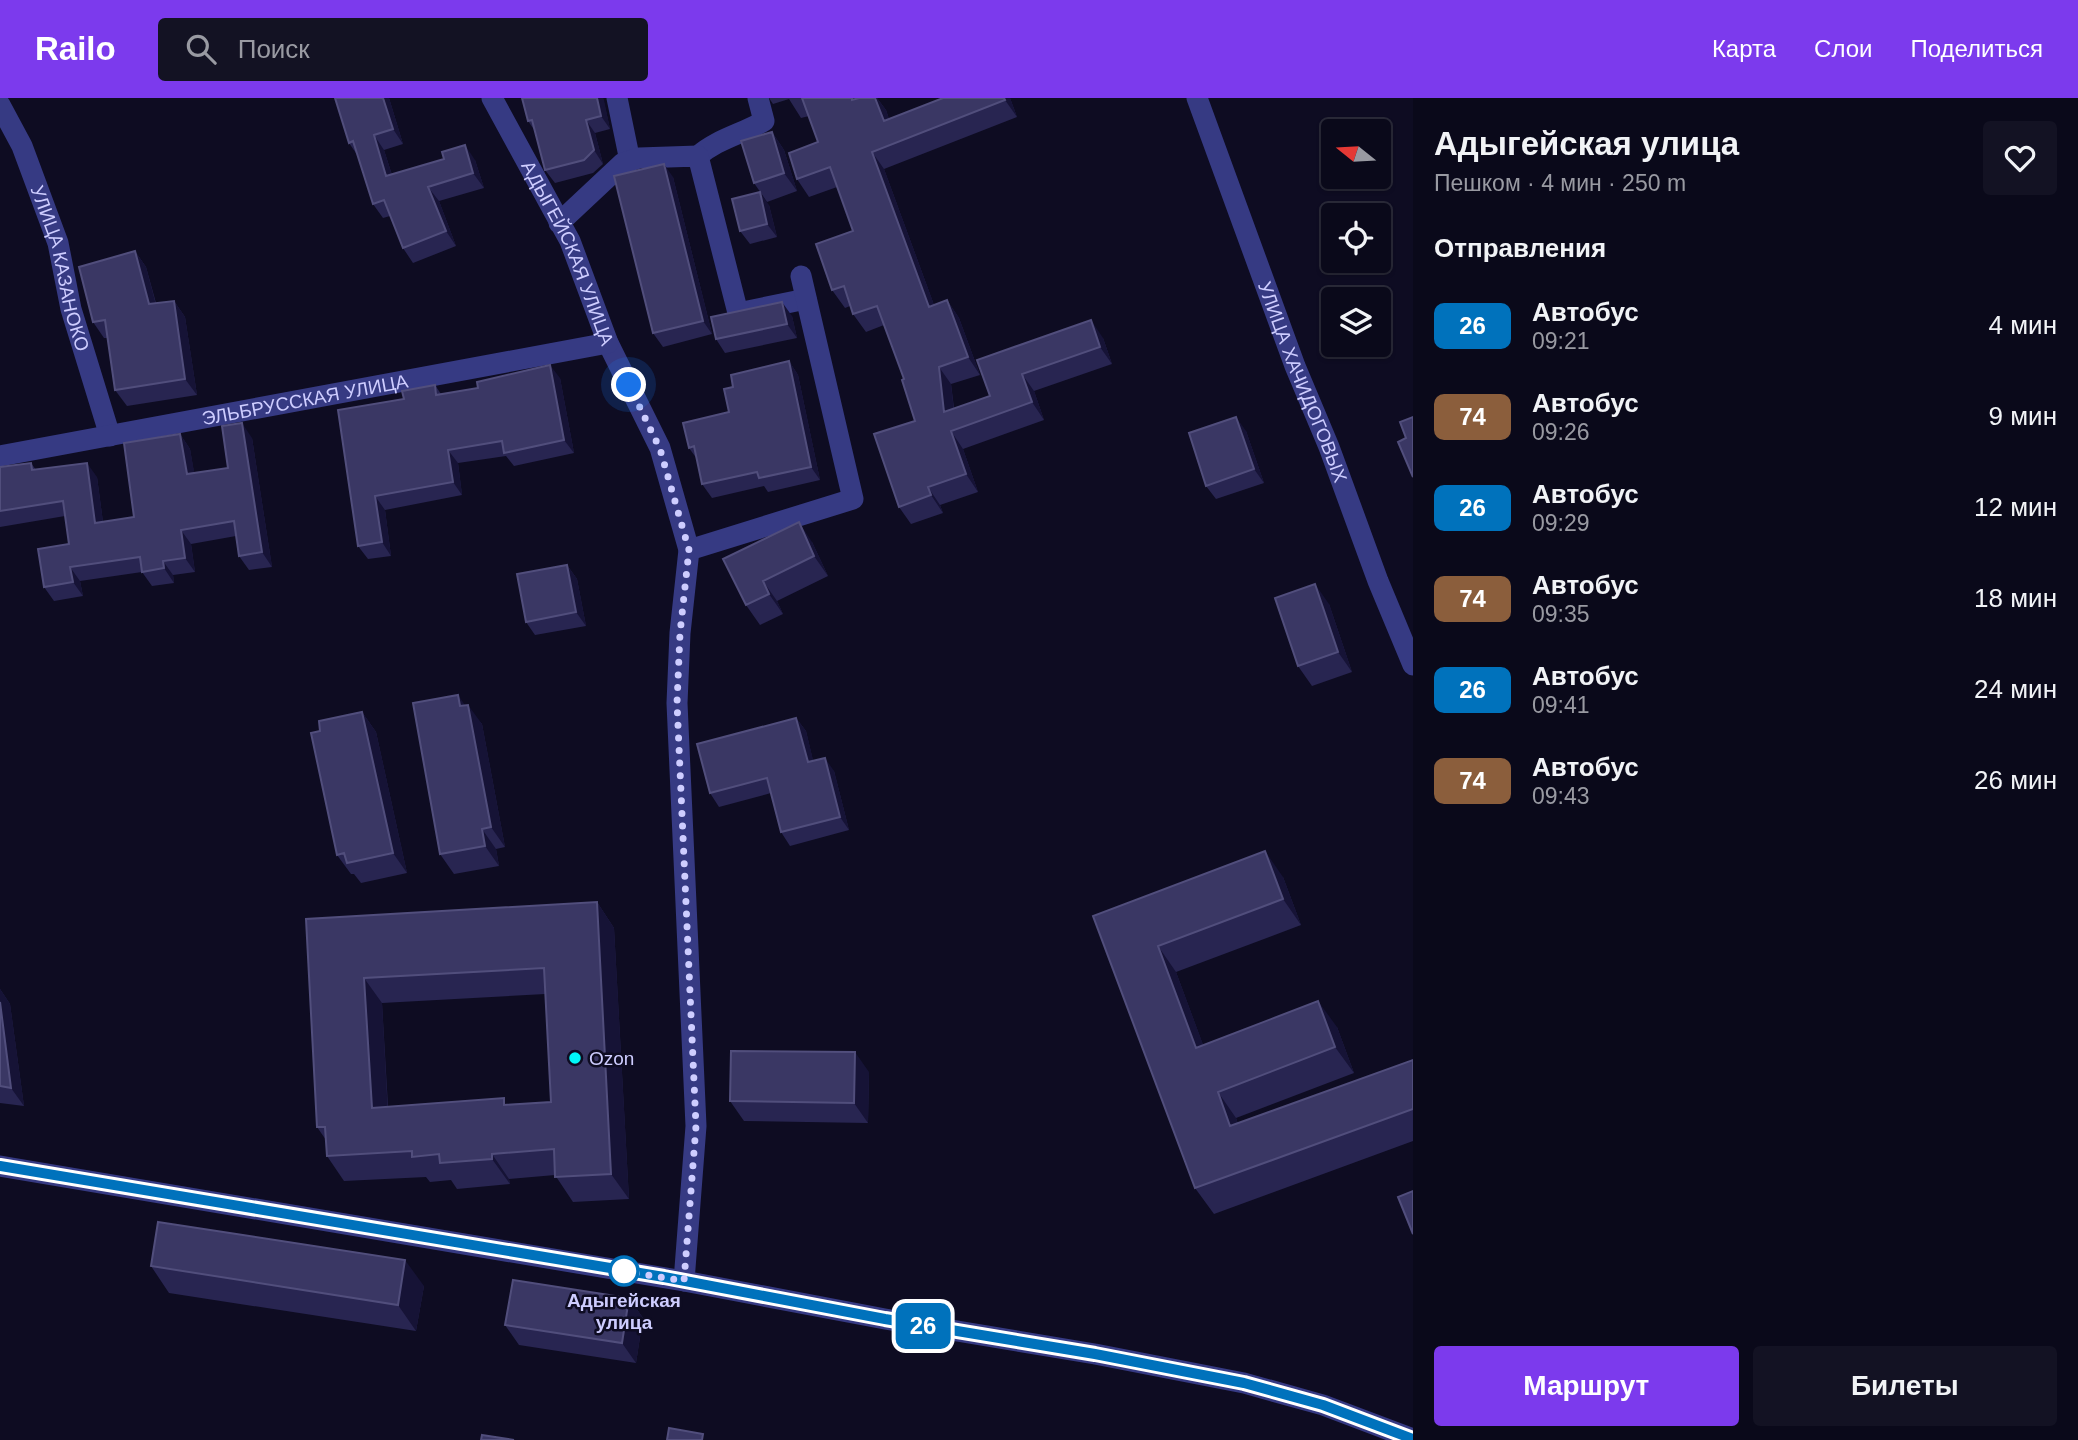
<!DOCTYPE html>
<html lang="ru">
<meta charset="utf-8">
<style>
:root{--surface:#0a091a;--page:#131223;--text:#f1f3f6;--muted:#999aa2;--line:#2a2a39;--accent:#7c3aed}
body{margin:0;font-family:Helvetica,sans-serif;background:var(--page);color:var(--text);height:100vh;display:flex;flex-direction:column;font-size:26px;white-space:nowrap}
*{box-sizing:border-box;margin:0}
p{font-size:23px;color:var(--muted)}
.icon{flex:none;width:38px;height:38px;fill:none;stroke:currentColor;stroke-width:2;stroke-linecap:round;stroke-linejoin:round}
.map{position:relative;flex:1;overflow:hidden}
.panel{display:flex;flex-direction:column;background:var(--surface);width:665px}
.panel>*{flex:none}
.badge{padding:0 14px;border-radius:10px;font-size:24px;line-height:46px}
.needle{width:46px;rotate:288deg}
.tools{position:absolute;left:1321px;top:21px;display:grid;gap:14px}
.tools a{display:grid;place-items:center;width:70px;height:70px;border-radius:7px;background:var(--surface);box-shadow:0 2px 5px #0004,0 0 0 2px var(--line);font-size:35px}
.you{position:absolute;width:35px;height:35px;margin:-18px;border:5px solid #fff;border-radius:50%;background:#1a73e8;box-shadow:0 0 0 10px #1a73e833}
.map>.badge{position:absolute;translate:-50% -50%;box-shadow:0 0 0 4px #fff}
h2{padding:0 21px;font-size:26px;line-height:63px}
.round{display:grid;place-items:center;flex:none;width:74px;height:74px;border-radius:7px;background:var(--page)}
.headline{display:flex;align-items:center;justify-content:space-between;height:119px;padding:0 21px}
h1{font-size:33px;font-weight:700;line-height:52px}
.primary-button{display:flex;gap:14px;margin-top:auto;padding:14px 21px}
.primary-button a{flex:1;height:80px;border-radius:7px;background:var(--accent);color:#fff;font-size:28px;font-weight:700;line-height:80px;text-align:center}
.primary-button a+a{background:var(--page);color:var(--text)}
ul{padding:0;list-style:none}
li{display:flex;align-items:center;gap:21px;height:91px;padding:0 21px}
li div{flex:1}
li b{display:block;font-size:26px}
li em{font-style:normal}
li .badge{min-width:77px;font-weight:700;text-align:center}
header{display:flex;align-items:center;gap:42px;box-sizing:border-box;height:98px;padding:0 35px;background:var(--accent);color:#fff}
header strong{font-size:33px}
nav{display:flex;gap:38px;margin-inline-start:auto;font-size:24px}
.search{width:490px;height:63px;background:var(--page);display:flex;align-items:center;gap:18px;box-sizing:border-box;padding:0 24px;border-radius:7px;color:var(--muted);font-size:26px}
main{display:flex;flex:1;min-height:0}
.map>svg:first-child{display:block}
</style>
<header>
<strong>Railo</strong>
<div class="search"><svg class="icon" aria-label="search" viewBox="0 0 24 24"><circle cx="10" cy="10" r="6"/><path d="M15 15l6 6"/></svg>Поиск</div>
<nav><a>Карта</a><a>Слои</a><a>Поделиться</a></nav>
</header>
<main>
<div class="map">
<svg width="1413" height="1342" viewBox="0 0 1413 1342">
<rect width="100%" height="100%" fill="#0e0c22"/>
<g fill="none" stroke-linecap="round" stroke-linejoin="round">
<g stroke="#363a83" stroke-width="21">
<path id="s1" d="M492 0 570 143 608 245 660 350 689 452 680 535 677 605 696 1028 684 1183"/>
<path d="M617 0 630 63"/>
<path id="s2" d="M1197 0 1295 268 1329 349 1378 483 1413 567"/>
<path id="s3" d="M0 7 22 48 58 145 71 211 110 338"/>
<path d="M698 58C717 41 742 36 764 23L758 0"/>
<path d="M559 125 623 65 639 60 698 58 738 215 806 201"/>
<path id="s4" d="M0 358 608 245"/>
<path d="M689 452 853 401 801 178"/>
<path d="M0 1068 684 1183 885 1221 1095 1256 1244 1285 1323 1307 1413 1341"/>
</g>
</g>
<path fill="#282551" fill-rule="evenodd" d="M335 0H389L403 46 384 52 392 77 475 62 484 90 439 103 456 148 413 165 403 150 390 118 383 120 373 106 358 58 349 45Z
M522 0H603L610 31 595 35 603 66 593 75 555 85 545 72 535 33 528 23Z
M769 0H877L886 12 889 21 943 0H1010L1017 19 884 71 934 207 947 202 959 220 980 277 951 286 954 310 990 298 977 262 1103 240 1112 266 1034 293 1044 322 963 351 978 394 940 407 943 415 911 426 899 409 915 323 904 281 884 227 866 234 853 216 850 208 845 210 832 192 853 133 837 89 809 99 797 81 818 44 809 18 801 20 789 1 773 6Z
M772 34 784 52 797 93 767 104 754 85Z
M673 79 712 236 663 249 653 235Z
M769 107 777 139 750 146 740 133Z
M135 153 146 169 156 205 174 203 185 219 197 297 127 308 115 292 108 240H104L93 224Z
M792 218 797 240 725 255 716 241Z
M789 263 798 277 820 382 768 394 764 388 712 400 702 386 697 361 689 350 729 314 733 289Z
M560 280 574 355 514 368 506 358 458 365 462 397 385 412 391 458 368 461 358 448 404 301 435 287 441 296Z
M1246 333 1264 385 1216 401 1206 388Z
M180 336 190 351 194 375 228 370 252 340 272 469 249 472 239 458 236 438 191 446 195 474 173 477 174 485 152 488 142 474 80 483 83 498 54 503 44 489 69 446 65 418 0 429V369L31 365 36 372 97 379 103 424 134 419Z
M812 444 828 478 777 503 783 516 760 527 746 507 723 461Z
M567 467 577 481 586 528 535 537 526 524Z
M1329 506 1352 574 1312 588 1298 568Z
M465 607 482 626 505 749 496 751 499 768 454 776 440 756Z
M362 614 376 634 407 775 361 785 354 776H351L337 757 320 633Z
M796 620 806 633 813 663 834 673 849 732 790 748 781 734 771 695 719 709 710 695Z
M1283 779 1301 827 1176 874 1203 947 1337 929 1354 975 1236 1020 1238 1026 1413 962V1043L1214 1116 1195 1090 1093 818Z
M597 804 614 830 629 1101 573 1104 555 1077 509 1081 510 1086 457 1091 451 1082 430 1084 426 1079 344 1083 327 1058 326 1042 317 1029 306 821ZM545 896 551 1004 508 1006 388 1008 382 905Z
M0 891 10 906 24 1008 0 1005Z
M869 974 868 1025 744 1023 730 1003Z
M151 1168 424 1188 416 1233 169 1195Z
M629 1200 643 1220 636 1265 519 1247 505 1227Z"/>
<path fill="#161336" d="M383 0H389L403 46 393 31Z
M597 0H603L604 2 610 31 601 18Z
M875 0H877L886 12 896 41 884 23Z
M1004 0H1010L1017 19 1005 2Z
M586 22 595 35 603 66 594 52Z
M772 34 784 52 797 93 784 75Z
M374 37 384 52 397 93 386 78Z
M465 47 475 62 484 90 473 75Z
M872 54 884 71 941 226 929 209Z
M664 66 673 79 712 236 703 223Z
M428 89 439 103 456 148 446 133Z
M760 94 769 107 777 139 767 126Z
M135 153 146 169 160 222 149 206Z
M947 202 959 220 980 277 968 259Z
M174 203 185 219 197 297 185 281Z
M782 204 792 218 797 240 787 226Z
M1091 222 1103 240 1112 266 1100 249Z
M789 263 798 277 820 382 811 369Z
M550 267 560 280 574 355 564 342Z
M939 269 951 286 956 331 944 314Z
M1022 276 1034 293 1044 322 1032 304Z
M1236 319 1246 333 1264 385 1254 371Z
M242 325 252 340 272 469 262 454Z
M951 333 963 351 978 394 966 376Z
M180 336 190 351 197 390 187 376Z
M448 352 458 365 462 397 453 384Z
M87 365 97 379 105 439 95 425Z
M928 389 940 407 943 415 931 397Z
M375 398 385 412 391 458 382 444Z
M799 424 812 444 828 478 814 458Z
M181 432 191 446 195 474 185 460Z
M163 463 173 477 174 485 164 470Z
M567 467 577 481 586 528 576 514Z
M70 469 80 483 83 498 73 484Z
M763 483 777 503 783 516 769 496Z
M1315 486 1329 506 1352 574 1338 554Z
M458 597 469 613 468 607 482 626 505 749 491 729Z
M362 614 376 634 407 775 393 755Z
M796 620 806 633 817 678 808 664Z
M825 660 834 673 849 732 840 719Z
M482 731 496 751 499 768 485 748Z
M1265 753 1283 779 1301 827 1283 801Z
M597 804 614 830 629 1101 611 1076Z
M1158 848 1176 874 1214 976 1196 950Z
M364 880 382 905 389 1035 372 1010Z
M0 891 10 906 24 1008 11 990 0 904Z
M1318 903 1337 929 1354 975 1335 949Z
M855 954 869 974 868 1025 854 1005Z
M1218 994 1236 1020 1249 1055 1230 1028Z
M492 1056 509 1081 510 1086 492 1061Z
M405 1162 424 1188 416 1233 398 1207Z
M629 1200 643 1220 636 1265 622 1245Z"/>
<path fill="#3a3764" stroke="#514e7c" stroke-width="2" fill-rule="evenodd" d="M335 0H383L393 31 374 37 386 78 444 61 442 54 465 47 473 75 428 89 446 133 403 150 384 102 373 106 353 43 349 45Z
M522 0H597L601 18 586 22 594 52 584 62 545 72 532 22 528 23Z
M802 0H852V2L859 0H875L884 23 943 0H1004L1005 2 872 54 929 209 947 202 968 259 939 269 944 314 990 298 977 262 1091 222 1100 249 1022 276 1032 304 951 333 966 376 928 389 931 397 899 409 874 336 915 323 902 282 904 281 877 208 853 216 844 188 832 192 816 146 853 133 830 69 797 81 789 55 818 44Z
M772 34 784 75 754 85 741 43Z
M664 66 703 223 653 235 614 78Z
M760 94 767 126 740 133 732 101Z
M135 153 149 206 174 203 185 281 115 292 105 222 93 224 79 169Z
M782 204 787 226 716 241 711 219Z
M789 263 811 369 759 380 757 374 702 386 694 348 689 350 683 325 729 314 724 291 733 289 731 277Z
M550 267 564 342 504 355 502 343 448 352 453 384 375 398 382 444 358 448 338 312 404 301 402 293 435 287 436 297 478 290 477 284Z
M1236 319 1254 371 1206 388 1189 335Z
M1413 319V379L1398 344 1406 340 1400 324Z
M242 325 262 454 239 458 234 423 181 432 185 460 163 463 164 470 142 474 140 459 70 469 73 484 44 489 38 451 69 446 63 403 0 413V369L31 365 32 372 87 365 95 425 134 419 124 345 180 336 187 376 228 370 222 328Z
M799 424 814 458 763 483 769 496 746 507 723 461Z
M567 467 576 514 526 524 517 476Z
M1315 486 1338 554 1298 568 1275 500Z
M458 597 460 608 468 607 491 729 482 731 485 748 440 756 413 605Z
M362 614 393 755 347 765 344 755 337 757 311 635 320 633 319 623Z
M796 620 808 664 825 660 840 719 781 734 767 680 710 695 697 646Z
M1265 753 1283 801 1158 848 1196 950 1318 903 1335 949 1218 994 1230 1028 1413 962V1011L1195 1090 1093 818Z
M597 804 611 1076 555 1079 554 1051 492 1056V1061L440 1065 439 1056 412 1059V1053L327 1058 325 1029H317L306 821ZM544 870 551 1004 504 1007V1000L372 1010 364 880Z
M0 904 11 990 0 988Z
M731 953 855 954 854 1005 730 1003Z
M1413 1093V1136L1398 1099Z
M158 1124 405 1162 398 1207 151 1168Z
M513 1182 629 1200 622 1245 505 1227Z
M669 1330 703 1336 702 1342H667Z
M482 1337 514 1342H481Z"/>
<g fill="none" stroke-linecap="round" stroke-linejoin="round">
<defs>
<path id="line" d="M0 1068 664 1179 885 1221 1095 1256 1244 1285 1323 1307 1413 1341"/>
</defs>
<use href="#line" stroke="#fff" stroke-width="16"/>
<use href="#line" stroke="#0072bc" stroke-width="10"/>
<path stroke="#cecdff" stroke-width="7" stroke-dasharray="0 12.6" d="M624 1173 684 1183 696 1028 677 605 680 535 689 452 660 351 629 287"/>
</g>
<circle fill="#00f8f8" stroke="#0e0c22" stroke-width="2.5" cx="575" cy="960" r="7"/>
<circle fill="#fff" stroke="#0072bc" stroke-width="3.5" cx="624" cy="1173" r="14"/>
<g text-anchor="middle" stroke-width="5" stroke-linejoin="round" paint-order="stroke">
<g font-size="19" fill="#cecdff" stroke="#0e0c22">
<text dy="7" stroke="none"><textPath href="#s1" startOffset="173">АДЫГЕЙСКАЯ УЛИЦА</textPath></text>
<text dy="7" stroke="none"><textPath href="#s3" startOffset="175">УЛИЦА КАЗАНОКО</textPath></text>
<text dy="7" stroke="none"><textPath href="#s2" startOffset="303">УЛИЦА ХАЧИДОГОВЫХ</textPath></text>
<text dy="7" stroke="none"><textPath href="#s4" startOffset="310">ЭЛЬБРУССКАЯ УЛИЦА</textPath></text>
</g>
<g font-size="19" fill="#cecdff" stroke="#0e0c22" text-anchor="start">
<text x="589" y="967">Ozon</text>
</g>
<g font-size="19" font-weight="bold" fill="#cecdff" stroke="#0e0c22">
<text x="624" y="1209">Адыгейская<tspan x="624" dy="22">улица</tspan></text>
</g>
</g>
</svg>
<div class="tools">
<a><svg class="needle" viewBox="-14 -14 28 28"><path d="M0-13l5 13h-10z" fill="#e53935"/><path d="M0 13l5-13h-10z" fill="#999aa2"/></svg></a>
<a><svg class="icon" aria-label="locate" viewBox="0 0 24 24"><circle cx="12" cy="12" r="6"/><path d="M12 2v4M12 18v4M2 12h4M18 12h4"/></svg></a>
<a><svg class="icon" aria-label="layers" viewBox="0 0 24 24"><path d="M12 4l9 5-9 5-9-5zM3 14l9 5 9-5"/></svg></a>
</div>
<div class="you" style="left:629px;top:287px"></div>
<b class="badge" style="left:923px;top:1228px;background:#0072bc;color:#fff">26</b>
</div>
<section class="panel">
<div class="headline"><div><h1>Адыгейская улица</h1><p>Пешком · 4 мин · 250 m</p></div><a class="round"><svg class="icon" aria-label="heart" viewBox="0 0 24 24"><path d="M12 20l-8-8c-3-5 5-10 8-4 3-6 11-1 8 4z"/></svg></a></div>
<h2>Отправления</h2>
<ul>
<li><span class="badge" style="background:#0072bc;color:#fff">26</span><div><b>Автобус</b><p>09:21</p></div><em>4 мин</em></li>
<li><span class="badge" style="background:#8b5e3c;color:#fff">74</span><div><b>Автобус</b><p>09:26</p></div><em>9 мин</em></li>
<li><span class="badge" style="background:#0072bc;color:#fff">26</span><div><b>Автобус</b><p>09:29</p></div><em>12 мин</em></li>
<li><span class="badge" style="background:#8b5e3c;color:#fff">74</span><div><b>Автобус</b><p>09:35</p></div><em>18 мин</em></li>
<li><span class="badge" style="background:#0072bc;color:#fff">26</span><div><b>Автобус</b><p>09:41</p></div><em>24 мин</em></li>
<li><span class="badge" style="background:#8b5e3c;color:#fff">74</span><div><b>Автобус</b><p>09:43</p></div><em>26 мин</em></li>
</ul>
<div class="primary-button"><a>Маршрут</a><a>Билеты</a></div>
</section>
</main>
